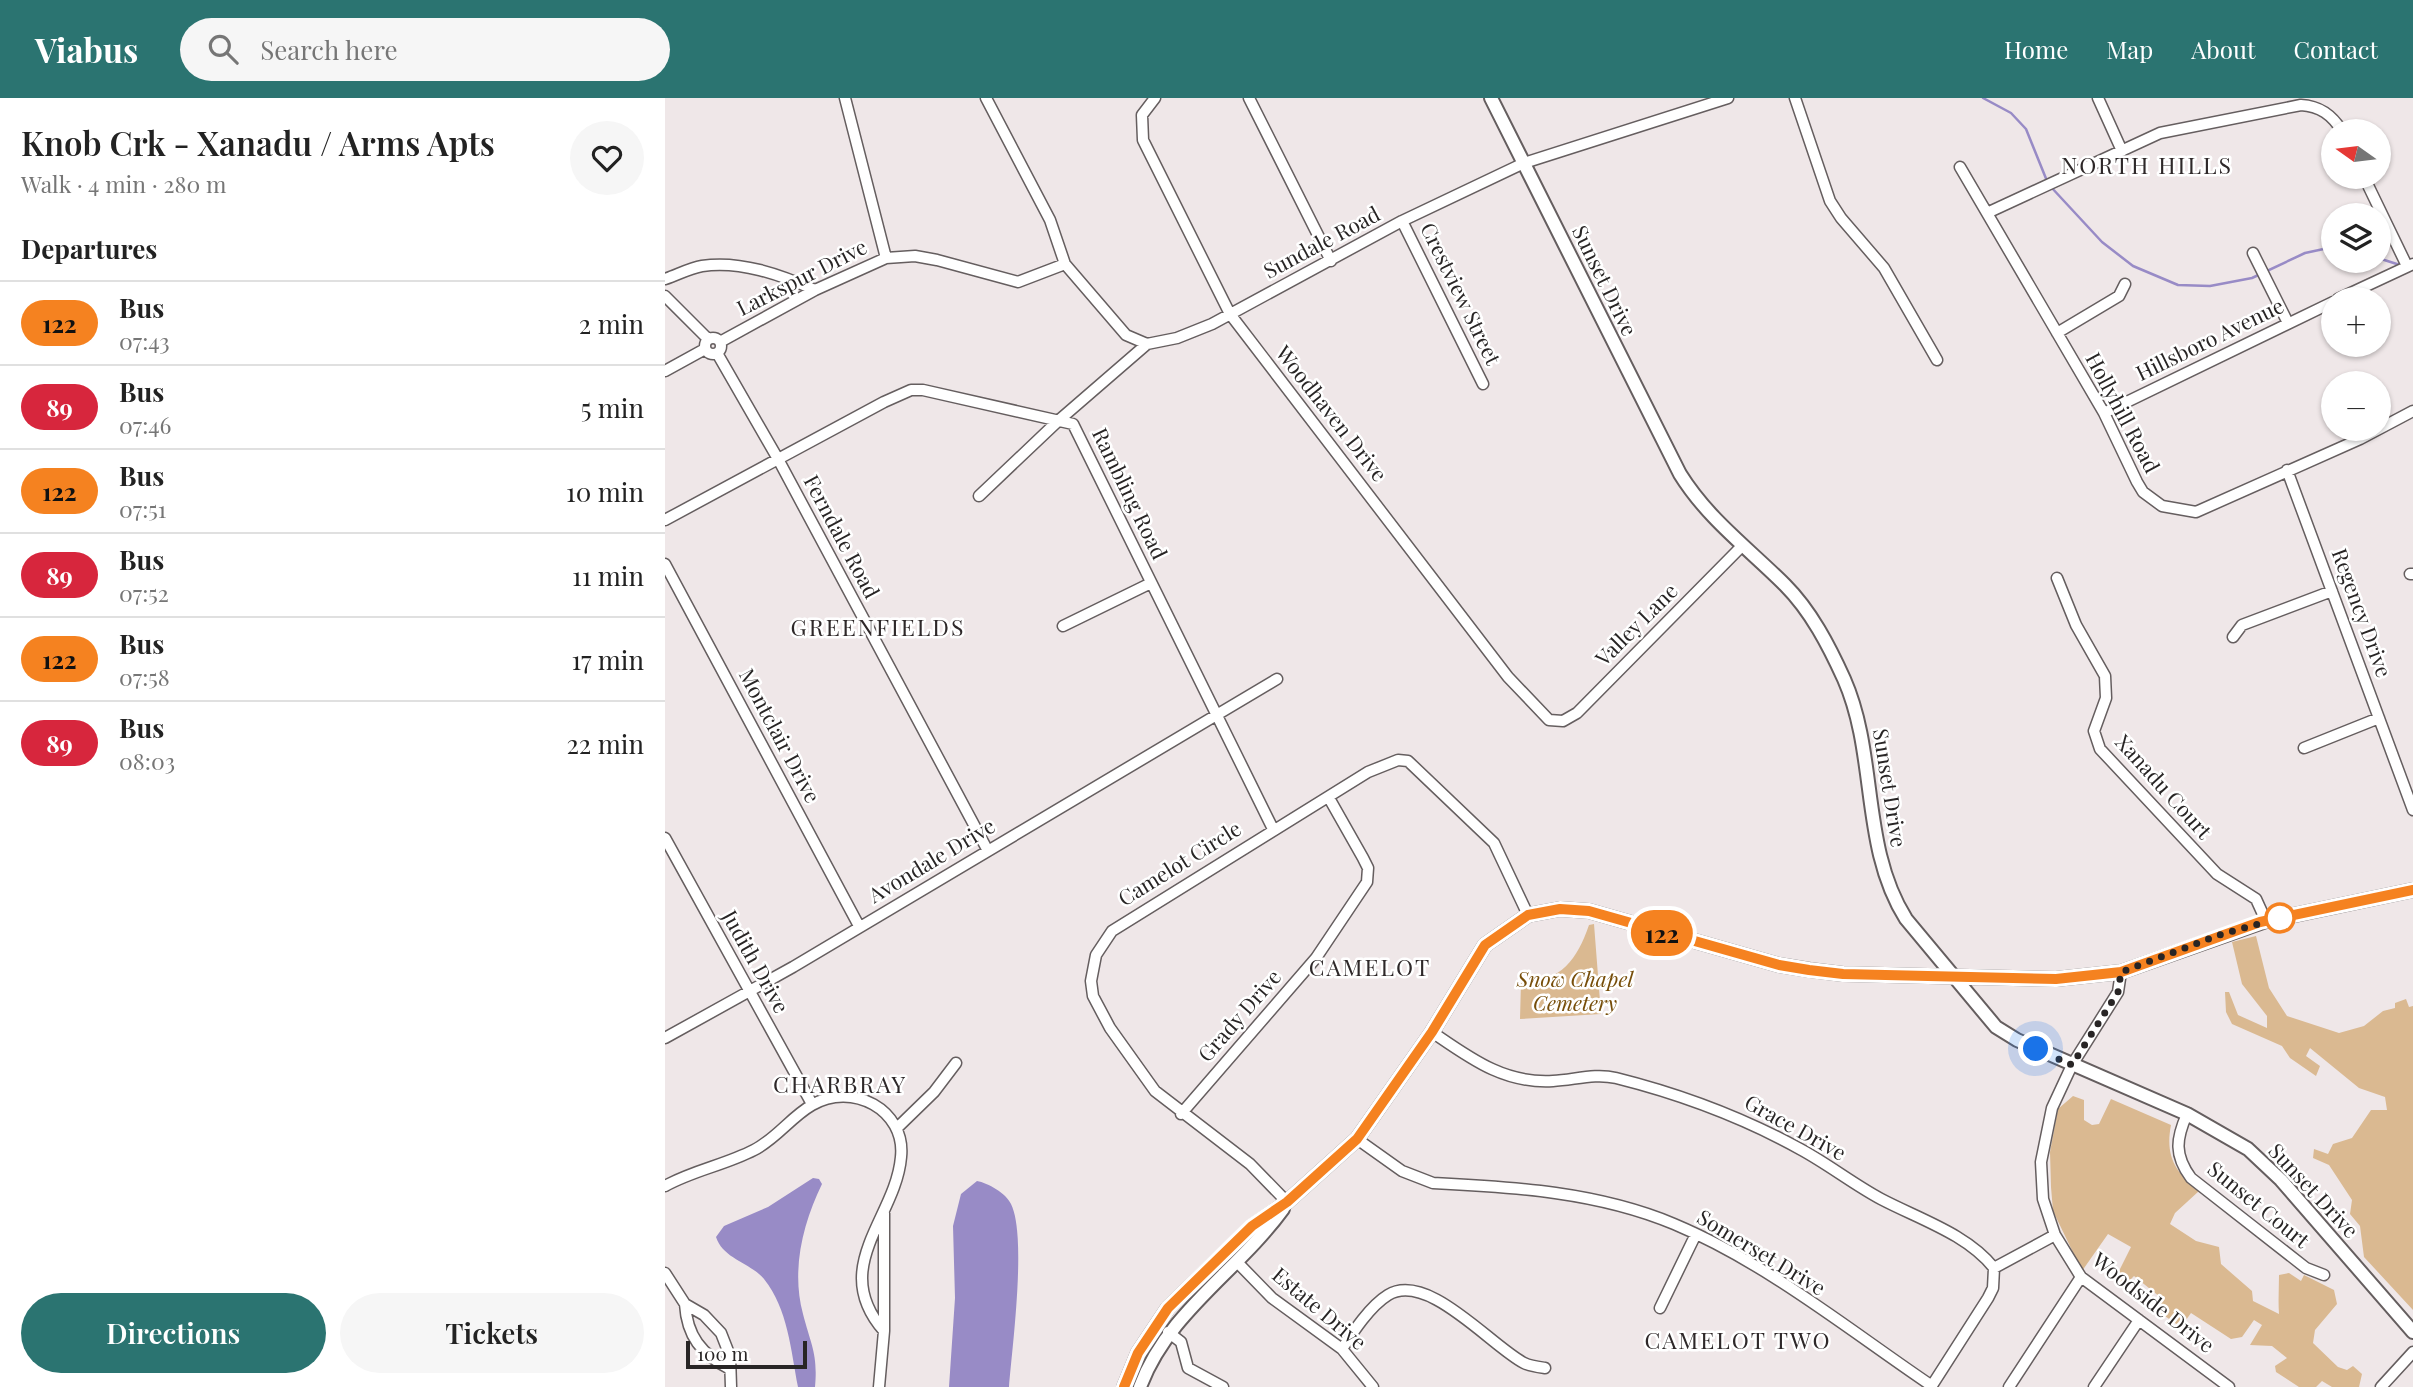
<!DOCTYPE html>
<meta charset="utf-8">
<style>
:root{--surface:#fff;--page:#f6f6f6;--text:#222;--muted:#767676;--line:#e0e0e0;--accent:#2b7471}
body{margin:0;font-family:"Playfair Display",serif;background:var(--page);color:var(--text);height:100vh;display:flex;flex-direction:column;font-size:26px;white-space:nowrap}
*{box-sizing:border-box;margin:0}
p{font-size:23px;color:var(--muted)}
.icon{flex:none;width:38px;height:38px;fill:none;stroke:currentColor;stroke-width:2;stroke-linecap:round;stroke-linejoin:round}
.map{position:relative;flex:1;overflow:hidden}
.details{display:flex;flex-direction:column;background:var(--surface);width:665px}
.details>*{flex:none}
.badge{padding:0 14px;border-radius:23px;font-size:24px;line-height:46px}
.needle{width:46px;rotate:284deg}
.controls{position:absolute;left:1656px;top:21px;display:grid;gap:14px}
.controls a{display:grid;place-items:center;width:70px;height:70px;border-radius:50%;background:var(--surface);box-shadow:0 2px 5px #0004;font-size:35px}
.scale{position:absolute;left:21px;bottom:18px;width:121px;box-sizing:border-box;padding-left:7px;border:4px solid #282525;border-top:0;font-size:19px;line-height:24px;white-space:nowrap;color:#282525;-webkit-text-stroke:5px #fff;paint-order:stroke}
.you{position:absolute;width:35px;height:35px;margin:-18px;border:5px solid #fff;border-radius:50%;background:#1a73e8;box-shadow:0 0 0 10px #1a73e833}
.map>.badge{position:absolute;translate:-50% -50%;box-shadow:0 0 0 4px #fff}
h2{padding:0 21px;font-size:26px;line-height:63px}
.round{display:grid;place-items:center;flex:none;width:74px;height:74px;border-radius:37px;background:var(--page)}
.head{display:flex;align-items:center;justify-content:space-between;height:119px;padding:0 21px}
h1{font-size:33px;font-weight:600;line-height:52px}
.primary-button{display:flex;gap:14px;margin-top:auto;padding:14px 21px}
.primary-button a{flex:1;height:80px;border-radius:42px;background:var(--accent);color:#fff;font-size:28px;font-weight:600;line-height:80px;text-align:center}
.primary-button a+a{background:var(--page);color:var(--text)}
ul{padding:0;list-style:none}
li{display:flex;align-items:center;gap:21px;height:84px;padding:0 21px;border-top:2px solid var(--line)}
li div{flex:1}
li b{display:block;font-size:26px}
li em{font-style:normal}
li .badge{min-width:77px;font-weight:700;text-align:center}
header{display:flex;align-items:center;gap:42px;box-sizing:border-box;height:98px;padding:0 35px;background:var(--accent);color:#fff}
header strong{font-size:33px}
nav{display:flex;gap:38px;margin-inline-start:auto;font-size:24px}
.search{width:490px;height:63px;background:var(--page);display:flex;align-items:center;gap:18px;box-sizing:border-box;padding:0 24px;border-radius:38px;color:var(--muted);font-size:26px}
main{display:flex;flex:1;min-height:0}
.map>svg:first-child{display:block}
</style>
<header>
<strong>Viabus</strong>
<div class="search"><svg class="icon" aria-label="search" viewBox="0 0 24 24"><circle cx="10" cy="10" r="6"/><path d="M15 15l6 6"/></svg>Search here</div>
<nav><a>Home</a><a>Map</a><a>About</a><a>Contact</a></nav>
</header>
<main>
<section class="details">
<div class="head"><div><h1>Knob Crk - Xanadu / Arms Apts</h1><p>Walk · 4 min · 280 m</p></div><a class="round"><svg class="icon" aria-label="heart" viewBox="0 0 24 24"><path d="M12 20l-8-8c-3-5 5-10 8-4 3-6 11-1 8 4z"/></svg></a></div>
<h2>Departures</h2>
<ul>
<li><span class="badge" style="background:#f58220;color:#111">122</span><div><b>Bus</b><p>07:43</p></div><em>2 min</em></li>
<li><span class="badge" style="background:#d7263d;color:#fff">89</span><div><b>Bus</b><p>07:46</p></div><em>5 min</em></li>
<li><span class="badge" style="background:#f58220;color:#111">122</span><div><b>Bus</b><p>07:51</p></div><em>10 min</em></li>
<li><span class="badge" style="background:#d7263d;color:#fff">89</span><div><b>Bus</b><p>07:52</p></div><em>11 min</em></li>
<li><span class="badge" style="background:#f58220;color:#111">122</span><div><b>Bus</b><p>07:58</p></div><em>17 min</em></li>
<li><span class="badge" style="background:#d7263d;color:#fff">89</span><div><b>Bus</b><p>08:03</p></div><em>22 min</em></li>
</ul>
<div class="primary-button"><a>Directions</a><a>Tickets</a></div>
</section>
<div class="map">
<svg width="1748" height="1289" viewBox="0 0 1748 1289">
<rect width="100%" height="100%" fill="#efe7e8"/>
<path fill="#dab991" d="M929 826 936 916 855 921 856 884C895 885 912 862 924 827Z
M1591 838 1604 890 1622 918 1674 935 1699 928 1718 913 1730 910V905L1741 901 1744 909 1748 908V1212L1699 1159 1695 1128 1685 1116 1687 1102 1664 1067 1648 1060 1649 1051 1663 1056 1668 1046 1687 1040 1706 1012H1722L1720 999 1694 990 1645 950 1641 958 1655 968 1651 978 1625 960 1617 948 1567 926 1561 914 1560 894H1564L1573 917 1602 930V918L1577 886 1567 844Z
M1408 998 1419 1002V1022L1427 1027 1434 1026 1446 1001 1506 1027C1500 1058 1510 1074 1534 1093L1510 1115 1505 1126 1531 1143 1554 1149 1556 1166 1587 1193 1588 1203 1614 1216C1613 1202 1614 1190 1614 1177L1624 1175 1636 1183 1639 1177 1669 1192 1672 1206 1650 1232 1648 1245 1673 1269 1682 1272 1688 1268 1697 1276 1694 1289H1667L1657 1283 1651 1289H1634L1611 1274 1610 1268 1622 1260 1607 1248 1585 1247 1597 1227 1589 1222 1577 1239 1566 1241 1526 1215 1516 1229 1488 1210 1495 1199 1469 1178 1462 1185 1449 1183 1466 1149 1443 1136 1417 1173 1388 1113 1386 1089 1385 1054 1393 1011Z"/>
<path fill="#988bc6" d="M148 1080 154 1081 157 1086C138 1125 126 1172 138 1216 146 1247 153 1256 150 1289H133C126 1253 123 1211 99 1181 86 1165 58 1161 51 1139L59 1128 103 1109Z
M312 1083C323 1085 341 1095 346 1106 362 1138 347 1251 344 1289H284L290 1200 288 1128 296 1096Z"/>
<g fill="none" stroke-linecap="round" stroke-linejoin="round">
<path stroke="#988bc6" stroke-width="2.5" d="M1318 0 1346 15 1361 31 1382 83
M1386 89 1437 144 1468 168 1513 187 1545 188 1587 180 1640 155 1668 149
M1713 160 1735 167"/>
<defs>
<path id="minor" d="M180 0 221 160
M321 0 385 122 400 166 461 237 482 246
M490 0 477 17 478 42 565 216 843 579 884 622 898 623 912 615 1076 449
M584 0 666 163
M1130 0 1165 103 1176 120 1219 170 1272 262
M1433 0 1457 53
M1295 69 1439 315 1472 384 1478 394 1497 408 1531 414 1695 341 1748 313
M1699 79 1742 168
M1322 115 1495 35 1636 7C1655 8 1667 17 1677 33
M737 123 818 286
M1588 155 1623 225
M0 181C12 177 25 170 37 168 75 162 116 177 150 192
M0 198 43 241
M1673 201 1748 166
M1392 235 1454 198 1460 186
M40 248a8 8 0 1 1 16 0a8 8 0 1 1-16 0Z
M55 244 150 192 221 160 250 158 272 162 353 184 400 166
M52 255 113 361 323 753
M0 273 40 251
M1439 315 1668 204
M1622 372 1748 712
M314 398 393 323 482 246 512 240 547 226 737 123 859 65 1063 0
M0 422 219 304 246 292H258L408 326 608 731
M0 466 194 828
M1745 476H1748
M1392 480 1411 527 1440 578 1441 600 1429 633 1435 651 1552 776 1591 801 1601 823
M398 528 486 485
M1568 539 1577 527 1667 493
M1639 650 1714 620
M0 740 147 1006
M1456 874 1453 894 1407 967 1387 1010 1376 1064 1378 1101 1390 1137 1416 1179 1564 1289
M767 934C805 960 839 986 888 983 909 982 930 975 951 980 1015 996 1077 1019 1135 1051 1163 1066 1188 1086 1216 1101 1254 1121 1302 1136 1329 1170L1328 1190 1323 1200 1266 1289
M0 940 128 869 612 581
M516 1016 651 860 702 784 703 770 698 760 664 700
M1522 1016C1511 1041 1509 1057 1526 1080L1641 1170 1659 1177
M232 1030 269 994 291 965
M692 1041 737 1073 768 1085C849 1089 933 1094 1009 1126 1102 1165 1184 1232 1267 1288
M0 1088C29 1072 60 1067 89 1052 111 1041 126 1019 147 1007 187 983 241 1012 236 1059 231 1120 163 1169 219 1233L214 1289
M622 1104 585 1066 490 993 445 930 428 898 426 883 431 857 447 833 703 674 733 662 743 663 829 745 863 817
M572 1164 607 1200 677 1251 708 1289
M1329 1170 1390 1137
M0 1175 20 1206 39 1217 56 1235 65 1258 66 1289
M20 1206C22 1238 36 1256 65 1271
M995 1210 1030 1138
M219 1233V1115
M503 1234 516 1244 523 1270 558 1289
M677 1251C688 1234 705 1208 723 1197 763 1173 826 1248 859 1265 865 1268 873 1269 880 1270
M1344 1289 1416 1179
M1429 1289 1474 1222
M1716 1289 1748 1254"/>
<path id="major" d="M826 0 1015 376C1043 421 1083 450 1120 487 1146 513 1164 548 1179 581 1213 658 1195 748 1241 821L1331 929 1352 942 1522 1016 1583 1051 1616 1082 1748 1234
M459 1289 473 1255 503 1210 588 1128 622 1104 692 1041 767 934 820 847 863 817 895 811 924 813 1114 867 1145 872 1178 876 1391 881 1456 874 1601 823 1748 792
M475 1289C503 1214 572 1174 618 1111"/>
</defs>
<use href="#minor" stroke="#655e5f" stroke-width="13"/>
<use href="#major" stroke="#655e5f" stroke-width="16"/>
<use href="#minor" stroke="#fff" stroke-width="10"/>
<use href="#major" stroke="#fff" stroke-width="12"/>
</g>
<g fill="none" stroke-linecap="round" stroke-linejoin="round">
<defs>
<path id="line" d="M459 1289 473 1255 503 1210 587 1128 622 1104 692 1041 767 934 820 847 863 817 895 811 924 813 1114 867 1144 872 1178 876 1391 881 1456 874 1595 824 1748 792"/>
</defs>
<use href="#line" stroke="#fff" stroke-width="16"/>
<use href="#line" stroke="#f58220" stroke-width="10"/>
<path stroke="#282525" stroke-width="7" stroke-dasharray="0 12.6" d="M1371 951 1407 967 1453 894 1456 874 1557 836 1627 817 1615 820"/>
</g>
<circle fill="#fff" stroke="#f58220" stroke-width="3.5" cx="1615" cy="820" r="14"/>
<g text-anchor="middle" stroke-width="5" stroke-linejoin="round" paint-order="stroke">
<g font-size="21" fill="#282525" stroke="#fff">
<text transform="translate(657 145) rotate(-28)" y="7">Sundale Road</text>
<text transform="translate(137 180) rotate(-27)" y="7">Larkspur Drive</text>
<text transform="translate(939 183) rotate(64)" y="7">Sunset Drive</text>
<text transform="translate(795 196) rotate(64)" y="7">Crestview Street</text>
<text transform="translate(1545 242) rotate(-26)" y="7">Hillsboro Avenue</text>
<text transform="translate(1457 315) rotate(62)" y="7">Hollyhill Road</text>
<text transform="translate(666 316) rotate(52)" y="7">Woodhaven Drive</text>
<text transform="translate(464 396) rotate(64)" y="7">Rambling Road</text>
<text transform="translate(176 439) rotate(62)" y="7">Ferndale Road</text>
<text transform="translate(1696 515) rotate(70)" y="7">Regency Drive</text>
<text transform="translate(972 527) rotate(-45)" y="7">Valley Lane</text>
<text transform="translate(114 638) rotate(62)" y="7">Montclair Drive</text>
<text transform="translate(1498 689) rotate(48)" y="7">Xanadu Court</text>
<text transform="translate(1224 690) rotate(81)" y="7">Sunset Drive</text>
<text transform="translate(267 763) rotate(-31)" y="7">Avondale Drive</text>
<text transform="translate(515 766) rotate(-32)" y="7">Camelot Circle</text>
<text transform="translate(90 864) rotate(61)" y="7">Judith Drive</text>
<text transform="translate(575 918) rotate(-49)" y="7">Grady Drive</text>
<text transform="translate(1130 1030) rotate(29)" y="7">Grace Drive</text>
<text transform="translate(1648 1093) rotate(47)" y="7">Sunset Drive</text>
<text transform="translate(1593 1107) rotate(39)" y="7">Sunset Court</text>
<text transform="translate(1096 1155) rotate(31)" y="7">Somerset Drive</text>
<text transform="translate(1488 1205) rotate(38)" y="7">Woodside Drive</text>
<text transform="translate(654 1211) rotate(40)" y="7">Estate Drive</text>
</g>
<g font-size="21" font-style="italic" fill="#774e0a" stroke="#fff">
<text x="910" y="889">Snow Chapel<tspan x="910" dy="24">Cemetery</tspan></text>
</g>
<g font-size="23" letter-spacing="2" fill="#2e2829" stroke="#fff">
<text x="1482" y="76">NORTH HILLS</text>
<text x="213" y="538">GREENFIELDS</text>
<text x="705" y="878">CAMELOT</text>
<text x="175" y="995">CHARBRAY</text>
<text x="1073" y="1251">CAMELOT TWO</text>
</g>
</g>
</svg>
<div class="controls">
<a><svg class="needle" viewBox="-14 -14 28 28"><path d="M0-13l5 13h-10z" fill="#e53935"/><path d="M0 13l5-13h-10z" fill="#767676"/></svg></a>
<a><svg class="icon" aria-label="layers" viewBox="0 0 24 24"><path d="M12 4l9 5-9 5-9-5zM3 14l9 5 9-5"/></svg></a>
<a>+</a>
<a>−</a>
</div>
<div class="scale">100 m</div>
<div class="you" style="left:1371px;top:951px"></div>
<b class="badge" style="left:997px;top:835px;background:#f58220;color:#111">122</b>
</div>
</main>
